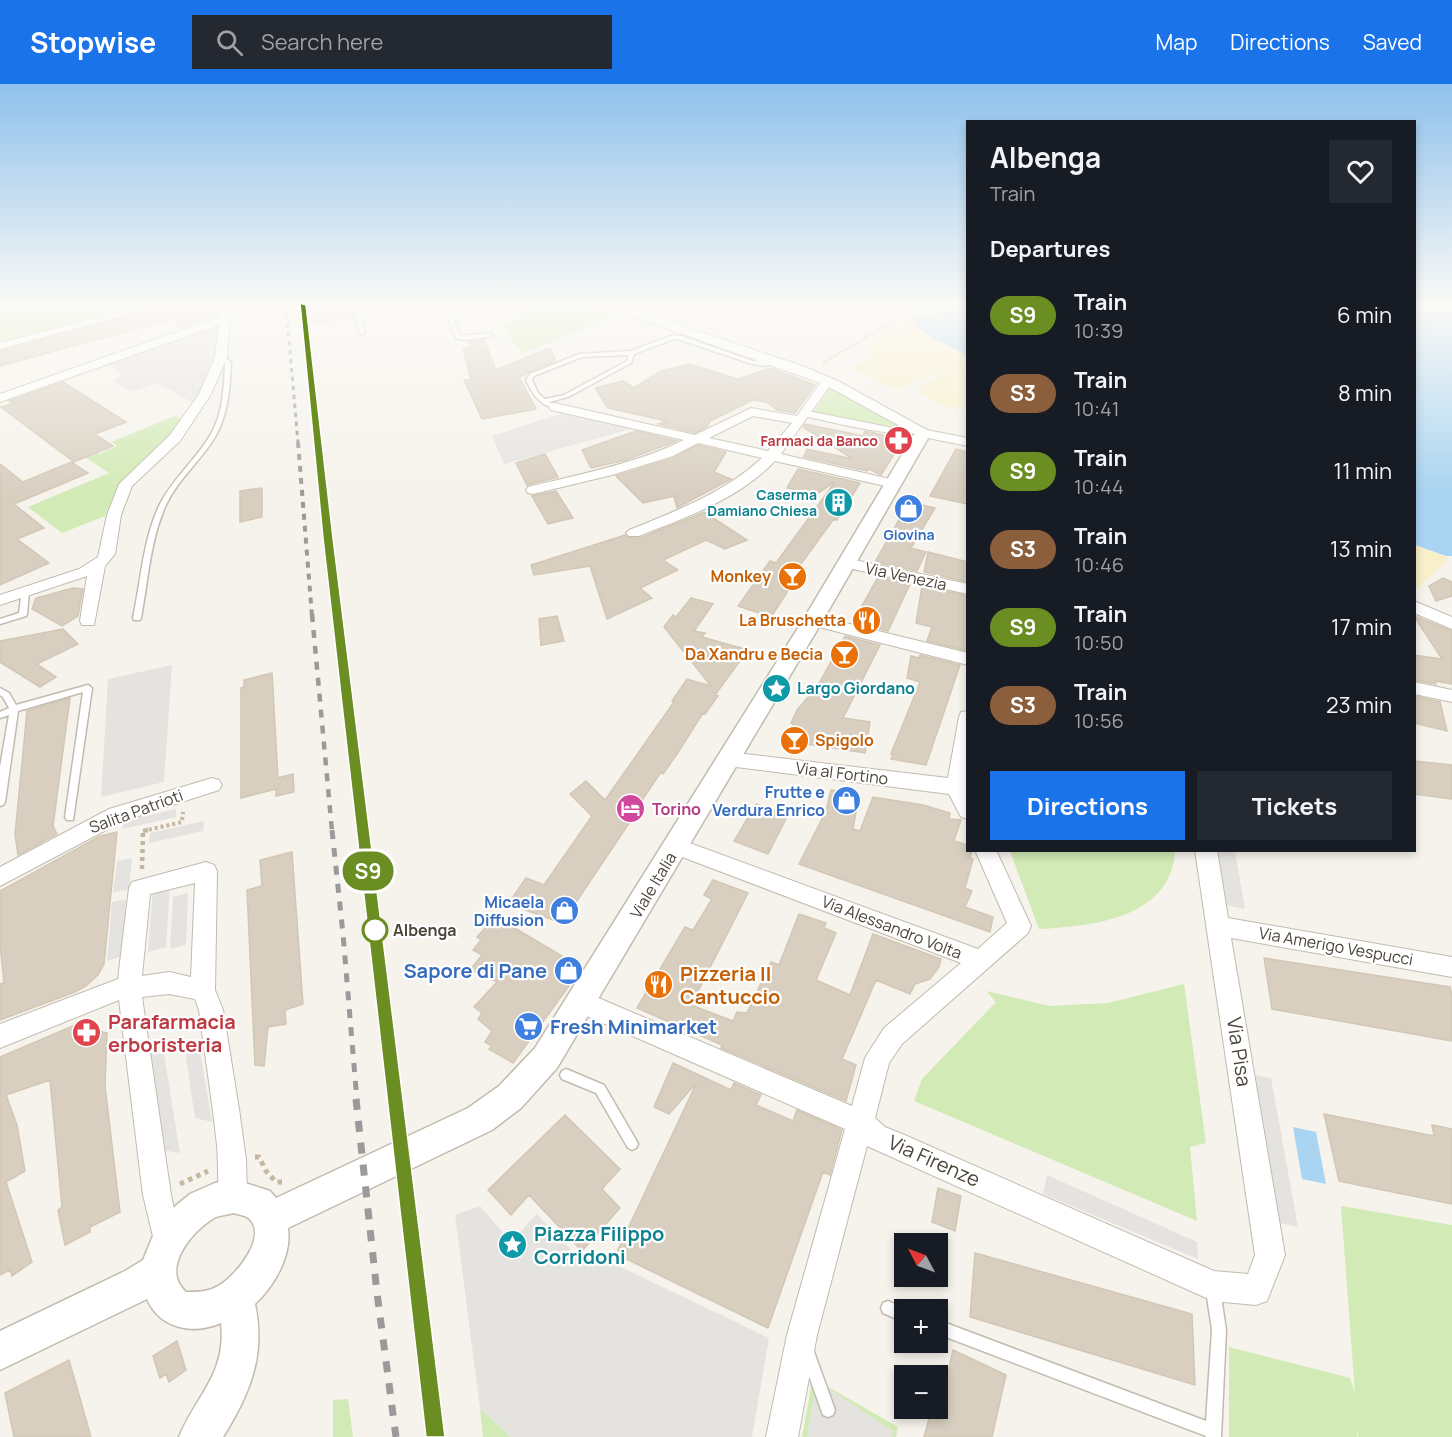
<!DOCTYPE html>
<meta charset="utf-8">
<style>
:root{--surface:#171b24;--page:#242831;--text:#f1f3f6;--muted:#9ea1a6;--accent:#1a73e8}
body{margin:0;font-family:Manrope,sans-serif;background:var(--page);color:var(--text);height:100vh;display:flex;flex-direction:column;font-size:22px;white-space:nowrap}
*{box-sizing:border-box;margin:0}
p{font-size:20px;color:var(--muted)}
.icon{flex:none;width:33px;height:33px;fill:none;stroke:currentColor;stroke-width:2;stroke-linecap:round;stroke-linejoin:round}
.map{position:relative;flex:1;overflow:hidden}
.drawer{position:absolute;left:966px;top:36px;width:450px;height:732px;display:flex;flex-direction:column;background:var(--surface);border-radius:0px;box-shadow:0 3px 9px #0003}
.drawer>*{flex:none}
.badge{padding:0 12px;border-radius:20px;font-size:21px;line-height:39px}
.needle{width:39px;rotate:311deg}
.fabs{position:absolute;left:894px;top:1149px;display:grid;gap:12px}
.fabs a{display:grid;place-items:center;width:54px;height:54px;border-radius:0px;background:var(--surface);box-shadow:0 3px 9px #0003;font-size:30px}
.map>.badge{position:absolute;translate:-50% -50%;box-shadow:0 0 0 3px #fff}
h2{padding:0 24px;font-size:22px;line-height:54px}
.round{display:grid;place-items:center;flex:none;width:63px;height:63px;border-radius:0px;background:var(--page)}
.headline{display:flex;align-items:center;justify-content:space-between;height:102px;padding:0 24px}
h1{font-size:28px;font-weight:700;line-height:45px}
.action{display:flex;gap:12px;margin-top:auto;padding:12px 24px}
.action a{flex:1;height:69px;border-radius:0px;background:var(--accent);color:#fff;font-size:24px;font-weight:700;line-height:69px;text-align:center}
.action a+a{background:var(--page);color:var(--text)}
ul{padding:0;list-style:none}
li{display:flex;align-items:center;gap:18px;height:78px;padding:0 24px}
li div{flex:1}
li b{display:block;font-size:22px}
li em{font-style:normal}
li .badge{min-width:66px;font-weight:700;text-align:center}
header{display:flex;align-items:center;gap:36px;box-sizing:border-box;height:84px;padding:0 30px;background:var(--accent);color:#fff}
header strong{font-size:28px}
nav{display:flex;gap:33px;margin-inline-start:auto;font-size:21px}
.search{width:420px;height:54px;background:var(--page);display:flex;align-items:center;gap:15px;box-sizing:border-box;padding:0 21px;border-radius:0px;color:var(--muted);font-size:22px}
.map>svg:first-child{display:block}
</style>
<header>
<strong>Stopwise</strong>
<div class="search"><svg class="icon" aria-label="search" viewBox="0 0 24 24"><circle cx="10" cy="10" r="6"/><path d="M15 15l6 6"/></svg>Search here</div>
<nav><a>Map</a><a>Directions</a><a>Saved</a></nav>
</header>
<div class="map">
<svg width="1452" height="1353" viewBox="0 0 1452 1353">
<rect width="100%" height="100%" fill="#f6f3ec"/>
<path fill="#d2eab5" d="M30 221H151L0 259V228Z
M547 221 616 231 522 270 502 240Z
M829 305H833L900 340 899 343 889 344 816 329 814 327Z
M175 332 182 335 167 356 122 396 116 405 105 432 62 449 28 423 109 389 80 370 93 365 99 370 117 362 111 358Z
M1010 767H1175C1171 835 1092 842 1039 845Z
M1184 900 1206 1059 1190 1063 1197 1137 914 1017 922 995 996 918 986 907 1050 922 1108 919Z
M1341 1122 1452 1141V1353H1358L1357 1346V1353H1229V1263L1350 1294 1355 1309Z
M812 1298 830 1304 898 1343 896 1353H802Z
M348 1315 353 1353H333V1316Z
M480 1324 511 1353H483Z"/>
<path fill="#f9efc9" d="M911 231 915 236 967 269V319L957 326 928 315 919 308 925 305 917 302 941 292 937 289 896 306 853 284 872 272 871 266 866 262 883 252 880 250Z
M1414 461 1449 474 1418 504 1415 503Z"/>
<path fill="#e5e3e0" d="M220 243 215 268 197 313 192 318 157 299 132 308 113 297 123 290 108 280 210 244Z
M563 329 631 345 504 380 492 352Z
M172 581 164 698 101 713 108 595Z
M176 725V733L122 745 123 737Z
M204 737 203 747 149 759 150 749Z
M1216 767H1235L1245 825 1225 821Z
M132 774 129 805 113 809 117 777Z
M170 799 166 863 148 868 153 803Z
M188 809 186 861 170 865 173 813Z
M126 815 122 872 107 877 112 818Z
M185 967H200L212 1038 195 1034Z
M145 968 164 970 180 1069 161 1066Z
M1251 990 1271 994 1298 1143 1275 1138Z
M1047 1091 1197 1158 1198 1175 1043 1110Z
M480 1122 511 1158 537 1130 586 1182 606 1176 769 1254 752 1353H511L480 1324 455 1131Z
M816 1296 894 1348 892 1353H807Z"/>
<path fill="#a9d4f2" d="M909 221H967V271L926 250 912 237C919 228 930 232 940 229V226Z
M1414 221H1452V472H1446L1415 461Z
M1293 1043 1316 1048 1326 1100 1302 1095Z"/>
<path fill="#d8cfc1" stroke="#d3c7b4" stroke-width="1.5" d="M166 221H219L217 231 179 244 176 234 0 282V267Z
M313 221H371L357 226 353 234 316 239Z
M484 256 496 286 550 264 556 277 519 293 536 325 482 335 464 296 471 295 463 264 471 263 470 258Z
M690 280 738 295 771 284 815 301 795 329 777 326 767 318 753 316 710 337 707 343 695 349 658 340 667 337 608 324 595 304 623 297 634 304 661 287Z
M63 298 126 338 95 350 113 362 74 378 1 323 14 319 9 317Z
M805 340 863 352 865 347 904 355 881 391 869 385 867 387 804 373 807 365 853 375 803 343Z
M636 347 677 357 626 376 591 384 582 366Z
M698 361 726 368 714 388 731 395 677 424 674 412 643 419 616 392 674 374Z
M956 365 968 368V420L930 412Z
M545 370 558 393 527 401 516 379Z
M71 378 88 389 14 420 44 444 17 455 49 479 0 501V380L23 398Z
M798 385 860 399 837 436H833L798 484 802 485 771 533 738 522 770 477 776 479 835 398 817 410 787 404Z
M262 404V433L240 438V407Z
M556 407 573 434 548 440 532 412Z
M909 418 935 424 911 464 926 468 917 487 875 478Z
M704 428 747 456 725 465 706 456 663 476 678 486 640 504 652 514 607 535 590 482 534 491 531 481 625 451 629 454H640Z
M928 468 968 478V498L924 488Z
M878 493 910 500 888 547 853 538Z
M1443 494 1452 498V512L1436 517 1429 502Z
M922 502 968 512V567L927 557 932 543 916 539Z
M73 504 83 505 78 532 62 542 32 525 36 514Z
M691 514 713 520 694 547 705 549 702 553 748 566 715 611 718 612 705 630 703 629 677 670 663 690 661 688 636 725 638 726 562 839 508 820 526 794 544 801 592 732 570 710 586 697 605 716 674 618 672 617 687 595 711 602 664 543 673 531 676 533Z
M557 532 564 557 541 561 539 535Z
M1414 532 1452 547V600L1435 597 1436 600 1414 596V571L1442 575Z
M63 545 78 560 37 580 56 593 40 603 0 578V557Z
M845 552 880 561 843 634 870 638 865 669 785 657 794 640 791 639 797 626 817 603Z
M920 571 960 581 926 681 891 675 893 671 891 670 920 598 907 594 911 572 919 574Z
M272 589 278 694 293 690 294 708 276 712V705L241 714V604L244 603V596Z
M1414 612 1440 618 1447 647 1414 639Z
M70 614 53 742 57 750 18 771 15 751 27 627Z
M1414 677 1452 681V715L1414 710Z
M831 706 859 711 853 745 860 747 873 713 923 721 950 729 949 735 961 736 954 757 968 761V766H972L970 774 973 775 965 804 972 807 965 823 993 833 990 848 799 780 826 727Z
M756 720 788 731 768 770 734 757Z
M117 748 104 880 98 891 86 902 75 908 0 936V900L4 899 0 860V807L100 752Z
M292 768 303 920 285 926 286 940 268 943 264 982 255 981 247 806 262 802 260 776Z
M713 796 748 809 691 921 733 937 737 928 747 929 771 878 779 881 799 830 826 839 824 844 836 849 816 896 850 911 873 850 941 875 939 883 930 895 915 900 910 910 876 896 842 975 856 981 846 1017 721 964 722 961 637 924 685 843 693 846 712 815 704 811Z
M494 834 497 836 498 834 582 884 513 979 489 965 492 962 485 958 492 947 478 935 482 929 474 923 497 898 470 886 482 871 473 866 481 856 477 853Z
M1264 874 1450 903 1452 911V957L1272 925Z
M75 941 107 949 105 1002 120 1128 90 1143V1148L65 1161 58 1126 62 1123 50 996 6 1011 17 1041 25 1087 6 1098 32 1178 12 1192 10 1186 0 1191V973Z
M673 979 731 1006 734 999 761 1011 756 1021 793 1037 797 1026 842 1046 830 1091 823 1088 768 1244 616 1170 697 998 669 1030 654 1023Z
M1324 1030 1434 1052 1432 1041 1452 1045V1120L1339 1097Z
M565 1031 620 1085 602 1105 620 1124 582 1167 529 1111 511 1131 488 1106Z
M938 1104 961 1112 955 1147 932 1138Z
M975 1169 1192 1230 1195 1301 970 1233Z
M177 1257 186 1286 169 1298 166 1290 160 1294 153 1272Z
M953 1266 1006 1291 992 1353H924L932 1324H938V1304L942 1286 948 1288Z
M69 1276 91 1353H14L5 1309Z"/>
<g fill="none" stroke-linecap="round" stroke-linejoin="round">
<defs>
<path id="service" d="M376 221H381L361 232 365 249 360 250 355 232 359 228Z
M443 221H447L460 252 490 249 493 251 490 253 464 256 456 254Z
M673 251 681 252 753 277 765 278 776 276 779 278 765 282 752 280 678 255H674L634 270 631 279 568 313 549 318 557 322V324C541 323 533 311 526 296L530 290 579 270 631 267ZM629 271 627 277 564 311 545 315 538 309 532 296 534 292 582 273Z
M221 271 231 278C230 305 228 334 212 358 197 380 177 397 166 421 150 456 148 497 141 534L140 536H134L133 534C141 497 143 456 159 422 172 395 196 376 211 350 223 329 224 303 225 279L218 273Z
M22 506H25L29 508 27 530 26 532 0 540V535L19 529Z
M88 601 92 604 73 736H67L65 733 83 608 18 627 5 718 3 721 0 722V683L9 631 0 634V628L9 624 3 613 0 611V604L9 609 16 621Z
M566 985 604 1001 636 1056 638 1060 636 1064 632 1066 628 1064 596 1009 562 995 560 991 562 987Z
M1213 1199 1218 1201 1220 1206 1226 1246 1221 1353H1205L1206 1352 938 1250V1236L1206 1337 1212 1246 1206 1206 1208 1201Z
M888 1217 908 1226H904V1238L883 1229 881 1224 883 1219Z
M808 1263 813 1265 835 1326 833 1331 828 1333 823 1331 801 1270 803 1265Z"/>
<path id="pedestrian" d="M803 326 893 344 919 343 924 346C907 358 823 336 800 331L799 329Z"/>
<path id="minor" d="M146 221H162L0 265V259Z
M221 221H231L227 273 211 310 180 357 132 402 121 431 115 470 105 482 94 541H82L80 537 87 492 0 521V511L79 485 98 473 107 431 119 400 170 351 199 310 215 273 219 241 0 318V310L219 233Z
M553 221H582L641 228 805 283 840 298 927 346 968 354V362L918 352 829 303 781 370 899 397 901 400 899 403 894 404 775 377C739 415 687 433 639 452H629L626 449 629 446C676 427 724 409 762 374L698 359 673 372 612 391 533 410 528 409 526 406 528 403C580 390 635 380 684 356L551 326 549 323 551 320 555 319 695 351 751 324 797 332 820 299 635 233 558 224ZM753 332 792 339 768 367 709 354Z
M845 474 968 500V510L839 482 837 479Z
M1414 517 1452 533V545L1414 529Z
M813 531 968 569V581L807 540 805 536 807 532Z
M1414 598 1452 606V618L1414 610Z
M968 627V735L961 733 949 710 728 682 721 680 718 675 721 670 728 668 948 694 959 633 961 628Z
M212 694 219 696 222 701 219 706 123 737 0 802V783L109 725Z
M676 754 978 865 1007 839 975 766H996L1031 842 1028 849 902 960 889 979 875 1034 885 1043 900 1049 1214 1187 1248 1190 1255 1171 1195 766H1217L1228 834 1452 873V893L1231 854 1285 1171 1267 1217 1256 1221 1213 1217 867 1062 817 1251 798 1353H766L787 1251 845 1045 573 926 570 918 573 910 582 907 852 1022 865 974 884 944 961 879 669 768 665 762 669 756Z
M206 778 214 781 217 787 215 906 223 926 239 1025 246 1076 247 1112 243 1122 233 1126 223 1122C216 1104 219 1081 217 1061 212 1016 205 971 199 926L195 915 169 910 142 913 171 1111 181 1159 177 1169 167 1173 157 1169 143 1111 119 916 0 964V940L118 895 129 804 132 798ZM195 799 191 893 169 888 142 892 150 810Z"/>
<path id="tertiary" d="M923 344 931 349 823 536 557 984 521 1024 492 1046 288 1144C292 1172 274 1202 255 1220 266 1271 250 1310 223 1353H179C196 1312 227 1289 221 1239 193 1251 160 1245 147 1215L0 1286V1247L125 1187 143 1176 157 1142 167 1129 190 1110 215 1099 233 1095 270 1107 276 1114 468 1024 499 1002 535 964 803 536 915 349ZM233 1129C237 1130 243 1131 247 1133 271 1150 235 1193 218 1202 208 1208 198 1208 186 1208 160 1185 192 1147 214 1134 220 1131 227 1131 233 1129Z"/>
</defs>
<use href="#service" stroke="#c2bbae" stroke-width="3"/>
<use href="#pedestrian" stroke="#c2bbae" stroke-width="2"/>
<use href="#minor" stroke="#c2bbae" stroke-width="2"/>
<use href="#tertiary" stroke="#c2bbae" stroke-width="3"/>
<path stroke="#c4b79f" stroke-width="2" stroke-dasharray="1.5 1.5" stroke-linecap="butt" d="M823 279 898 234 894 229 873 221"/>
<path stroke="#c4b79f" stroke-width="4" stroke-dasharray="3 3" stroke-linecap="butt" d="M143 747 182 738 183 728"/>
<path stroke="#c4b79f" stroke-width="4.5" stroke-dasharray="4 4" stroke-linecap="butt" d="M142 785 143 747 148 746"/>
<path stroke="#c4b79f" stroke-width="5" stroke-dasharray="4.5 4.5" stroke-linecap="butt" d="M255 1073H259L266 1087 276 1098H285
M180 1100 208 1087"/>
<use href="#service" fill="#fff" fill-rule="evenodd"/>
<use href="#pedestrian" fill="#fff" fill-rule="evenodd"/>
<use href="#minor" fill="#fff" fill-rule="evenodd"/>
<use href="#tertiary" fill="#fff" fill-rule="evenodd"/>
<path stroke="#9a9a9a" stroke-width="3" stroke-dasharray="4.5 4.5" stroke-linecap="butt" d="M286 221 298 359
M302 221 317 359"/>
<path stroke="#9a9a9a" stroke-width="4" stroke-dasharray="6 6" stroke-linecap="butt" d="M298 358 312 532
M317 358 337 532"/>
<path stroke="#9a9a9a" stroke-width="4.5" stroke-dasharray="8 8" stroke-linecap="butt" d="M312 530 332 747
M337 530 363 747"/>
<path stroke="#9a9a9a" stroke-width="5" stroke-dasharray="9 9" stroke-linecap="butt" d="M332 746 343 850 357 1017
M363 746 396 1017"/>
<path stroke="#9a9a9a" stroke-width="7" stroke-dasharray="11 11" stroke-linecap="butt" d="M356 1015 377 1209 396 1353
M395 1015 436 1353"/>
</g>
<linearGradient id="sky" x2="0" y2="1"><stop stop-color="#8fc1ec"/><stop offset="0.54" stop-color="#fbfaf6"/><stop offset="1" stop-color="#fbfaf6" stop-opacity="0"/></linearGradient>
<rect width="1452" height="410" fill="url(#sky)"/>
<path fill="#6b8e23" stroke="#fff" stroke-width="1.5" d="M300 219 306 221 333 454 445 1353H426L323 454Z"/>
<defs>
<symbol id="pharmacy-disc" viewBox="-11 -11 22 22"><circle r="9.5" fill="#e0444e" stroke="#fff"/><path d="M-2-6h4v4h4v4h-4v4h-4v-4h-4v-4h4Z" fill="#fff"/></symbol>
<symbol id="building-disc" viewBox="-11 -11 22 22"><circle r="9.5" fill="#0f9aa8" stroke="#fff"/><path d="M-4-6H4V6H1V3H-1V6H-4ZM-2.5-4.3h1.7v1.8h-1.7ZM.8-4.3h1.7v1.8H.8ZM-2.5-1h1.7V.8h-1.7ZM.8-1h1.7V.8H.8Z" fill="#fff"/></symbol>
<symbol id="shop-disc" viewBox="-11 -11 22 22"><circle r="9.5" fill="#3f7fe0" stroke="#fff"/><path d="M-5-2.5h2.3a2.7 3.5 0 0 1 5.4 0H5L5.5 6h-11ZM-1.5-2.5h3a1.5 2.3 0 0 0-3 0Z" fill="#fff"/></symbol>
<symbol id="bar-disc" viewBox="-11 -11 22 22"><circle r="9.5" fill="#e8710a" stroke="#fff"/><path d="M-6-5H6L.8 .8V4.5H3.5V6h-7V4.5H-.8V.8Z" fill="#fff"/></symbol>
<symbol id="restaurant-disc" viewBox="-11 -11 22 22"><circle r="9.5" fill="#e8710a" stroke="#fff"/><path d="M-5-6h1v4h1v-4h1v4h1v-4h1v5L-1.5 .5V6h-2V.5L-5-1ZM5-6V6H3V1.5H1.5Q1.5-4 5-6Z" fill="#fff"/></symbol>
<symbol id="sight-disc" viewBox="-11 -11 22 22"><circle r="9.5" fill="#0f9aa8" stroke="#fff"/><path d="M0-6L1.8-2.2L6-1.7L2.9 1.2L3.7 5.4L0 3.3L-3.7 5.4L-2.9 1.2L-6-1.7L-1.8-2.2Z" fill="#fff"/></symbol>
<symbol id="hotel-disc" viewBox="-11 -11 22 22"><circle r="9.5" fill="#d1479c" stroke="#fff"/><path d="M-6-4.5h1.5V1H6V5H4.5V3h-9V5H-6ZM-4 0a1.8 1.8 0 1 1 3.6 0ZM.5 0V-2.5h3Q6-2.5 6 0Z" fill="#fff"/></symbol>
<symbol id="supermarket-disc" viewBox="-11 -11 22 22"><circle r="9.5" fill="#3f7fe0" stroke="#fff"/><path d="M-6-5.5h2.5l.6 2H6L4.5 2H-2.5L-4.4-4H-6ZM-1.5 3.2a1.3 1.3 0 1 0 .1 0ZM3 3.2a1.3 1.3 0 1 0 .1 0Z" fill="#fff"/></symbol>
</defs>
<g fill-rule="evenodd">
<use href="#pharmacy-disc" x="882" y="340" width="33" height="33"/>
<use href="#building-disc" x="822" y="402" width="33" height="33"/>
<use href="#shop-disc" x="892" y="408" width="33" height="33"/>
<use href="#bar-disc" x="776" y="476" width="33" height="33"/>
<use href="#restaurant-disc" x="850" y="520" width="33" height="33"/>
<use href="#bar-disc" x="828" y="554" width="33" height="33"/>
<use href="#sight-disc" x="760" y="588" width="33" height="33"/>
<use href="#bar-disc" x="778" y="640" width="33" height="33"/>
<use href="#shop-disc" x="830" y="700" width="33" height="33"/>
<use href="#hotel-disc" x="614" y="708" width="33" height="33"/>
<use href="#shop-disc" x="548" y="810" width="33" height="33"/>
<use href="#shop-disc" x="552" y="870" width="33" height="33"/>
<use href="#restaurant-disc" x="642" y="884" width="33" height="33"/>
<use href="#supermarket-disc" x="512" y="926" width="33" height="33"/>
<use href="#pharmacy-disc" x="70" y="932" width="33" height="33"/>
<use href="#sight-disc" x="496" y="1144" width="33" height="33"/>
</g>
<circle fill="#fff" stroke="#6b8e23" stroke-width="3" cx="375" cy="846" r="12"/>
<g text-anchor="middle" stroke-width="4.5" stroke-linejoin="round" paint-order="stroke">
<g font-size="14" font-weight="bold" fill="#be3a42" stroke="#fff" text-anchor="end">
<text x="878" y="362">Farmaci da Banco</text>
</g>
<g font-size="14" font-weight="bold" fill="#0d838f" stroke="#fff" text-anchor="end">
<text x="817" y="416">Caserma<tspan x="817" dy="16">Damiano Chiesa</tspan></text>
</g>
<g font-size="14" font-weight="bold" fill="#366cbe" stroke="#fff">
<text x="909" y="456">Giovina</text>
</g>
<g font-size="16" font-weight="bold" fill="#c56008" stroke="#fff" text-anchor="end">
<text x="771" y="498">Monkey</text>
<text x="846" y="542">La Bruschetta</text>
<text x="823" y="576">Da Xandru e Becia</text>
<text x="815" y="662" text-anchor="start">Spigolo</text>
</g>
<g font-size="16" fill="#4b4439" stroke="#fff">
<text transform="translate(906 492) rotate(12)" y="6">Via Venezia</text>
<text transform="translate(842 689) rotate(7)" y="6">Via al Fortino</text>
<text transform="translate(136 727) rotate(-20)" y="6">Salita Patrioti</text>
<text transform="translate(653 801) rotate(-59)" y="6">Viale Italia</text>
<text transform="translate(892 843) rotate(21)" y="6">Via Alessandro Volta</text>
<text transform="translate(1336 862) rotate(10)" y="6">Via Amerigo Vespucci</text>
</g>
<g font-size="16" font-weight="bold" fill="#0d838f" stroke="#fff" text-anchor="start">
<text x="797" y="610">Largo Giordano</text>
</g>
<g font-size="16" font-weight="bold" fill="#366cbe" stroke="#fff" text-anchor="end">
<text x="825" y="714">Frutte e<tspan x="825" dy="18">Verdura Enrico</tspan></text>
<text x="544" y="824">Micaela<tspan x="544" dy="18">Diffusion</tspan></text>
</g>
<g font-size="16" font-weight="bold" fill="#b23c85" stroke="#fff" text-anchor="start">
<text x="652" y="731">Torino</text>
</g>
<g font-size="16" font-weight="bold" fill="#4b4439" stroke="#fff" text-anchor="start">
<text x="393" y="852">Albenga</text>
</g>
<g font-size="20" font-weight="bold" fill="#366cbe" stroke="#fff" text-anchor="end">
<text x="547" y="894">Sapore di Pane</text>
<text x="550" y="950" text-anchor="start">Fresh Minimarket</text>
</g>
<g font-size="20" font-weight="bold" fill="#c56008" stroke="#fff" text-anchor="start">
<text x="680" y="897">Pizzeria Il<tspan x="680" dy="23">Cantuccio</tspan></text>
</g>
<g font-size="20" font-weight="bold" fill="#be3a42" stroke="#fff" text-anchor="start">
<text x="108" y="945">Parafarmacia<tspan x="108" dy="23">erboristeria</tspan></text>
</g>
<g font-size="20" fill="#4b4439" stroke="#fff">
<text transform="translate(1239 968) rotate(81)" y="7">Via Pisa</text>
<text transform="translate(934 1077) rotate(24)" y="7">Via Firenze</text>
</g>
<g font-size="20" font-weight="bold" fill="#0d838f" stroke="#fff" text-anchor="start">
<text x="534" y="1157">Piazza Filippo<tspan x="534" dy="23">Corridoni</tspan></text>
</g>
</g>
</svg>
<div class="fabs">
<a><svg class="needle" viewBox="-14 -14 28 28"><path d="M0-13l5 13h-10z" fill="#e53935"/><path d="M0 13l5-13h-10z" fill="#9ea1a6"/></svg></a>
<a>+</a>
<a>−</a>
</div>
<b class="badge" style="left:368px;top:787px;background:#6b8e23;color:#fff">S9</b>
<section class="drawer">
<div class="headline"><div><h1>Albenga</h1><p>Train</p></div><a class="round"><svg class="icon" aria-label="heart" viewBox="0 0 24 24"><path d="M12 20l-8-8c-3-5 5-10 8-4 3-6 11-1 8 4z"/></svg></a></div>
<h2>Departures</h2>
<ul>
<li><span class="badge" style="background:#6b8e23;color:#fff">S9</span><div><b>Train</b><p>10:39</p></div><em>6 min</em></li>
<li><span class="badge" style="background:#8b5e3c;color:#fff">S3</span><div><b>Train</b><p>10:41</p></div><em>8 min</em></li>
<li><span class="badge" style="background:#6b8e23;color:#fff">S9</span><div><b>Train</b><p>10:44</p></div><em>11 min</em></li>
<li><span class="badge" style="background:#8b5e3c;color:#fff">S3</span><div><b>Train</b><p>10:46</p></div><em>13 min</em></li>
<li><span class="badge" style="background:#6b8e23;color:#fff">S9</span><div><b>Train</b><p>10:50</p></div><em>17 min</em></li>
<li><span class="badge" style="background:#8b5e3c;color:#fff">S3</span><div><b>Train</b><p>10:56</p></div><em>23 min</em></li>
</ul>
<div class="action"><a>Directions</a><a>Tickets</a></div>
</section>
</div>
